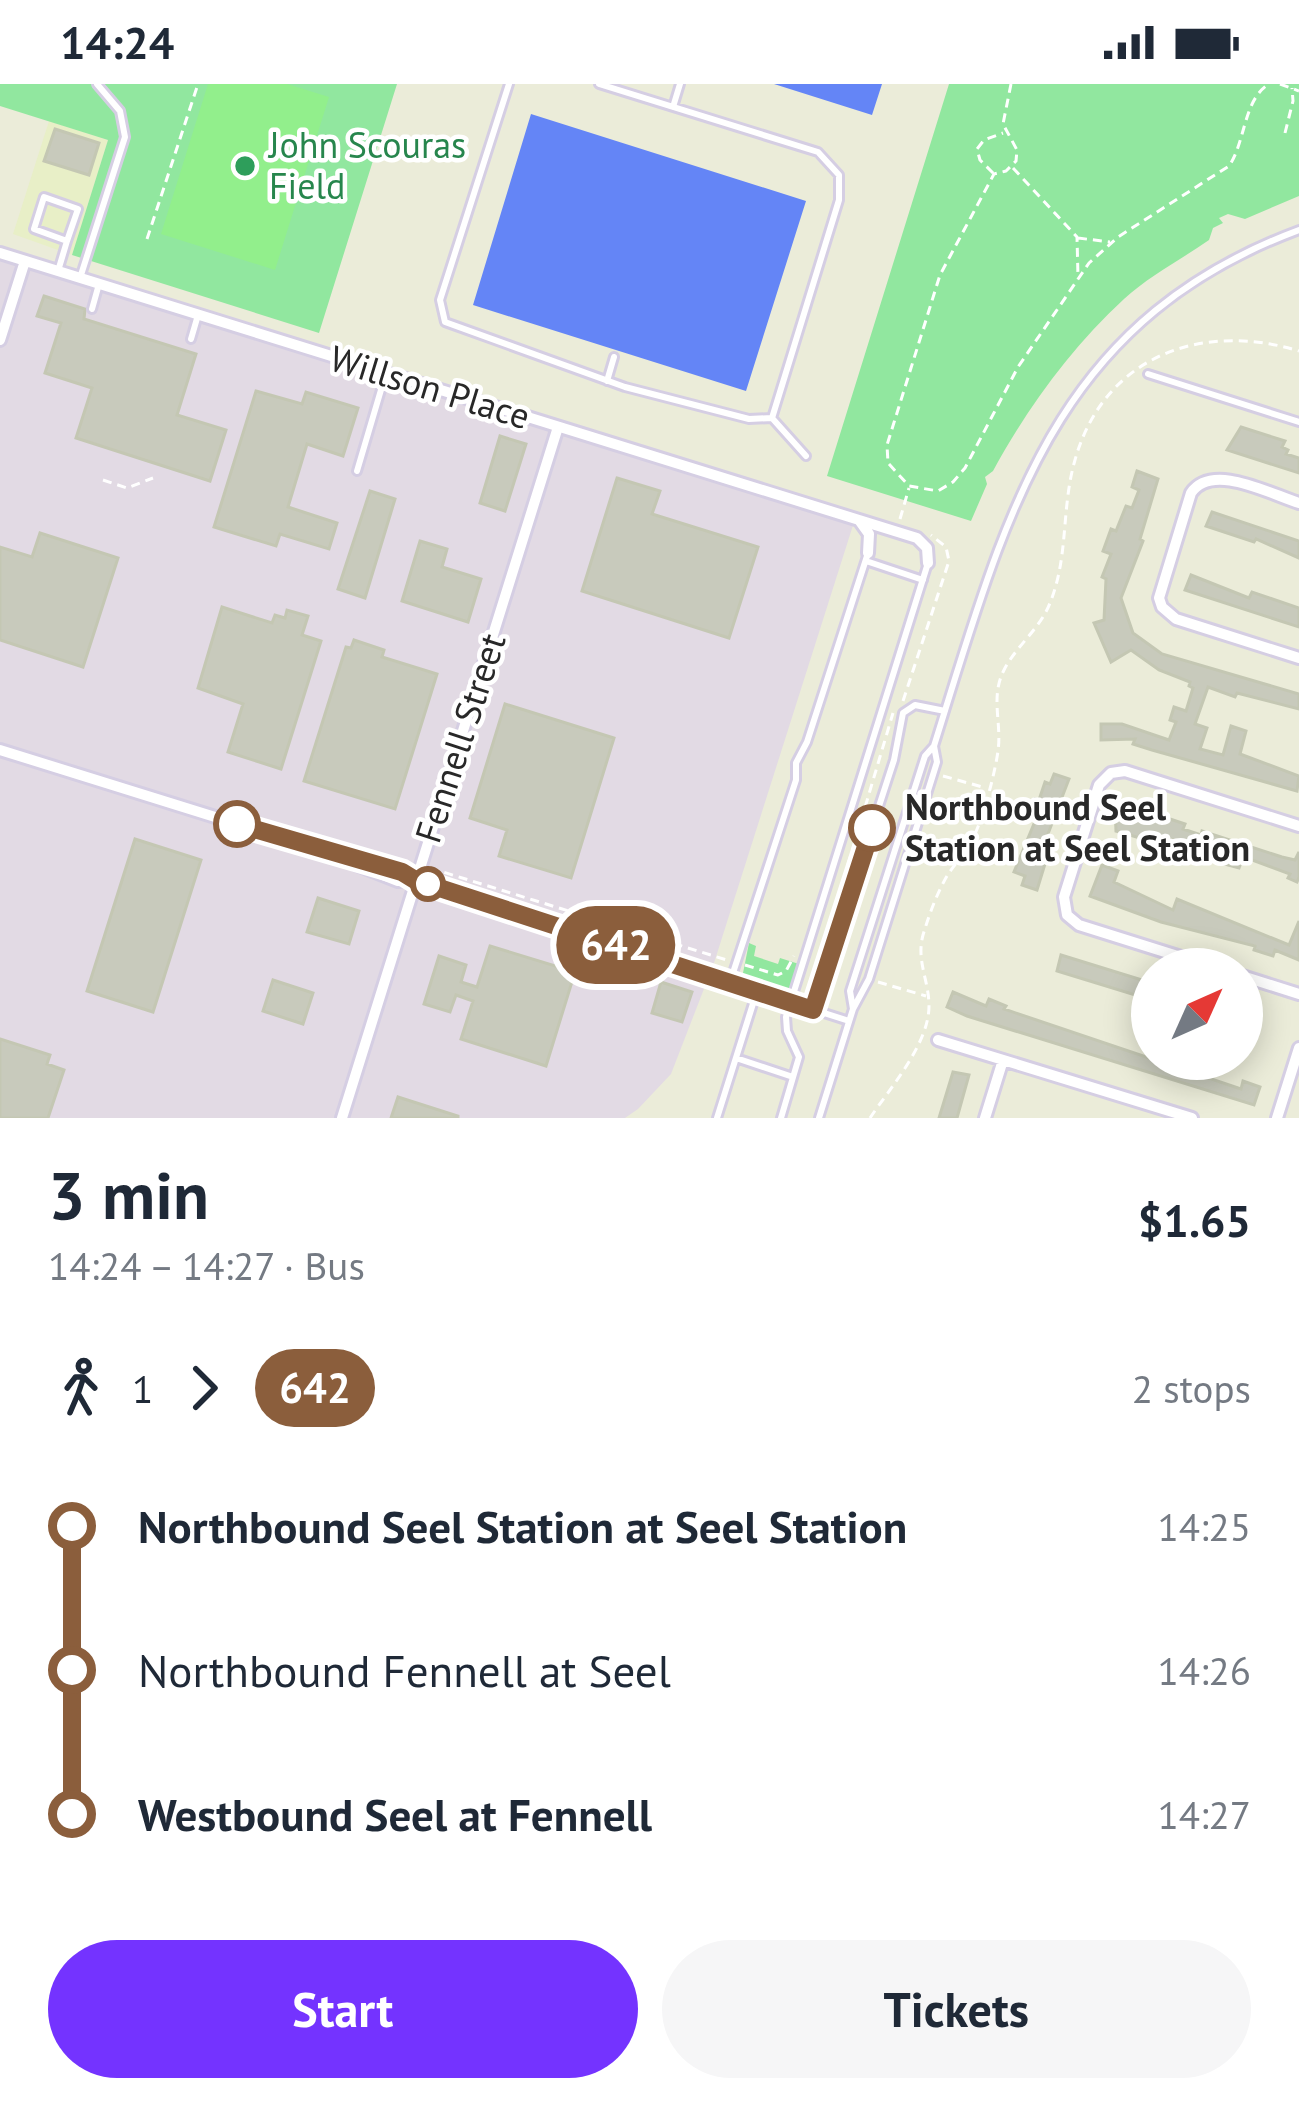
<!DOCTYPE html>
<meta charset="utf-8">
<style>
:root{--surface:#fff;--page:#f6f6f7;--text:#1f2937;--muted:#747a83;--accent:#7433ff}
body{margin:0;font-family:"PT Sans",sans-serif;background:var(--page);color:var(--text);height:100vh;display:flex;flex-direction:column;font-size:45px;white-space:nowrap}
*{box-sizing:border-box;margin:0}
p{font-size:39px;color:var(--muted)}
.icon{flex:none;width:66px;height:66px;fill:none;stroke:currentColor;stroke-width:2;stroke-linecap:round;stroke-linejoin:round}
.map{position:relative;height:1034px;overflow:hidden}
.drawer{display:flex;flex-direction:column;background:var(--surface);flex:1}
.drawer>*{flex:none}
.badge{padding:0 24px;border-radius:39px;font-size:42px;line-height:78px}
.needle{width:78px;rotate:45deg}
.fabs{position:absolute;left:1131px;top:864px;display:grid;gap:24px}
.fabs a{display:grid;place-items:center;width:132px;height:132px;border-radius:50%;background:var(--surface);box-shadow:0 6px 30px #0003;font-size:60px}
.map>.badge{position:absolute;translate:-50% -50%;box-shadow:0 0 0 6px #fff}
.legs{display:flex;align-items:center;gap:18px;height:132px;padding:0 48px;font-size:39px}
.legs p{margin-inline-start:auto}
.overview{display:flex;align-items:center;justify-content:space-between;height:204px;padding:0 48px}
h1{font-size:66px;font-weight:600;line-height:90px}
.primary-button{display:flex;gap:24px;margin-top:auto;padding:24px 48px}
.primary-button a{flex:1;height:138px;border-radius:72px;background:var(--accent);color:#fff;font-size:48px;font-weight:600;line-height:138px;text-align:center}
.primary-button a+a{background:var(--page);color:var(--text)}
ul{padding:0 48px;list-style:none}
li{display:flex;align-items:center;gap:42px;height:144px;font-size:45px}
li i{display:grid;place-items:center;width:18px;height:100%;margin:0 15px;background:currentColor}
li i::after{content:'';width:30px;height:30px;margin:-15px;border:9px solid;border-radius:50%;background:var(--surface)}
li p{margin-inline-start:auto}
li:first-child i{background:linear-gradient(#0000 50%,currentColor 0)}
li:last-child i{background:linear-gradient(currentColor 50%,#0000 0)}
.status{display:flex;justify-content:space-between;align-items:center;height:84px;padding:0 60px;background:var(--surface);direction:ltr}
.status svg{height:33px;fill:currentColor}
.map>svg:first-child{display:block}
</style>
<div class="status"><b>14:24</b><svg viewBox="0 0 49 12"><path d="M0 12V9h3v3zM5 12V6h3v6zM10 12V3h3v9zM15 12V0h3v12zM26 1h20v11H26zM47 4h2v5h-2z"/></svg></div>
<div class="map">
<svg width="1299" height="1034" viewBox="0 0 1299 1034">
<rect width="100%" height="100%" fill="#ebecd9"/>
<path fill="#e2dae4" d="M0 169 855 435 714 879 671 990 638 1025 625 1034H0Z"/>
<path fill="#e8efc7" d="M49 37 108 56 72 171 13 150Z"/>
<path fill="#91e79f" d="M0 0H397L319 249 72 171 108 56 0 22Z
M949 0H1299V112L1245 135 1228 130 1219 134 1223 139 1213 144 1209 156C1182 175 1149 192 1124 215 1070 265 1028 323 993 387L985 393 987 400 971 437 827 392Z
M749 859 756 862 754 872 778 880 780 874 799 880 791 906 784 908 742 894Z"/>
<path fill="#92ef8c" d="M208 0H287L329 13 275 186 161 150Z"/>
<path fill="#6485f6" d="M774 0H882L872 31Z
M531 30 806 117 746 307 473 221Z"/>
<path fill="#c8cabc" stroke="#c4c7b3" stroke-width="3" d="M55 45 99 59 89 91 44 77Z
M44 212 85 225 84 235 196 270 177 331 226 346 210 397 76 354 92 304 45 289 61 239 37 232Z
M256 307 302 320 306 308 358 324 343 372 307 360 288 423 337 439 329 465 280 450 276 462 214 443Z
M1241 343 1285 357 1282 363 1288 366 1286 370 1299 374V389L1227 366Z
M500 352 526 360 505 427 480 419Z
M1137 387 1158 395 1140 455 1143 457 1121 514 1133 549 1162 570 1299 610V625L1237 609 1235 613 1208 603 1195 640 1207 644 1200 665 1223 671 1231 642 1246 647 1240 670 1299 692 1297 707 1152 666 1133 660 1135 655 1101 656V640H1122L1169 656 1176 638 1170 636 1174 623 1186 627 1193 604 1189 602 1190 598 1159 586 1131 566 1111 578 1094 539 1104 536 1106 495 1102 493 1111 470 1103 467 1111 445 1116 447 1126 422 1132 424 1139 406 1132 403Z
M617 394 660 407 652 430 758 463 729 554 582 507Z
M370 407 395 415 365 514 338 505Z
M1212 428 1299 457V474L1256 455 1254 458 1206 442Z
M40 449 118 474 83 583 0 556V463L32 473Z
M420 457 447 465 442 483 481 495 468 538 402 517Z
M1191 491 1249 514 1252 508 1299 524V543L1185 506Z
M222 523 272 539 275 531 285 534 287 526 308 532 302 551 321 557 281 685 228 668 243 620 198 604Z
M354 556 384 566 382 573 437 590 395 725 304 697 346 563 351 564Z
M505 620 614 654 571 794 499 772 507 746 470 734Z
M1054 690 1069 695 1046 755 1052 757 1037 806 1022 801 1025 792 1014 788 1038 730 1031 727 1035 715 1039 716 1045 698 1050 700Z
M1115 722 1143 726 1185 740 1183 745 1201 751 1202 747 1282 773 1295 776 1299 768V793L1297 798 1288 794 1290 790 1247 774 1242 776 1239 784 1210 776 1191 769 1193 763 1153 749 1150 757 1116 747Z
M135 755 201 776 153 928 87 907Z
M1102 781 1118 787 1114 798 1173 826 1177 815 1289 861 1299 837V876L1275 866 1273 872 1254 866 1255 862 1161 838 1090 812Z
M318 814 359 827 349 860 307 848Z
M490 862 575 888 546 982 461 955 473 917 456 911 450 928 424 920 439 872 466 881 461 898 477 903Z
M1061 871 1152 899 1150 919 1141 916 1142 913 1057 887Z
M273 896 313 909 303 940 263 927Z
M661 898 692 908 682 938 652 929Z
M953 908 986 922 989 915 1006 922 1004 925 1241 1005 1243 997 1260 1003 1254 1021 967 932 947 923Z
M0 955 50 971 47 980 64 986 48 1034H0Z
M953 988 969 991 957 1034H939Z
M398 1013 458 1032V1034H391Z"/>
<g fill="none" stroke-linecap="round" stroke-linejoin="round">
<defs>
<path id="service" d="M509 0 440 216 445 238 625 303 749 335 772 334 806 372
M599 0 818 68 839 91V116L772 334
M673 23 680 0
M58 187 67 157 34 145 44 113 78 125 67 157
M80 194 125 53 120 27 97 0
M92 225 99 200
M191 255 198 231
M1148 290 1299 338
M607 297 614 273
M357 387 386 289
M866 477 923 496
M730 898 796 696V679L807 658 868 469
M790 918 849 937
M813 925 894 676 903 629 915 621 945 627
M853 925 850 907 925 672 934 662C1006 433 1050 239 1299 146
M736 974 793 993
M717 1034 757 907
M781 1034 799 973 787 947 786 933 928 479
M819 1034 853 925 869 895 937 678 934 662"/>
<path id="minor" d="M0 169 917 454 927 464 928 479
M0 256 25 177
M1299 419C1270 410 1212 378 1191 409L1159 514 1162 523 1176 535 1299 574
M859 436 869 450 868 469
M0 666 334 770 402 788 415 796 790 918
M355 780 398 797 411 796
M1219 885 1079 841 1067 831 1064 813 1099 701 1111 689 1125 687 1299 742
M1242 892 1299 910
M938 956 1192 1034
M342 1034 558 343
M985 1034 1003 976
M1277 1034 1299 964"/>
</defs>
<use href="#service" stroke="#d5cee3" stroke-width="12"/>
<use href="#minor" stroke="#d5cee3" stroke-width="16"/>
<path stroke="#fff" stroke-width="3" stroke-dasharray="9 6" stroke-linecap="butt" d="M1011 0 1003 40 1017 66 1016 77 1006 87 994 90 940 191 887 361 888 379 909 402 938 407 953 398 965 384 1018 283 1089 179 1118 153 1229 82C1246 57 1243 16 1269 0
M1280 0 1299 7
M1285 49 1293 17 1292 4
M1013 84 1077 153 1078 193
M993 89 980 76 977 65 984 56 1003 49
M1078 154 1110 158
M147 155 198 0
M103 396 127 404 153 394
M900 435 909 404
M903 617 949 477 946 463 931 451
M943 692 986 704
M430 784 730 877
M831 838 893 629
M745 881 778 891 786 887 794 872
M878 898 926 912
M870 1034C890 1004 929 960 929 922 929 896 916 877 923 851 929 831 937 809 947 792 955 779 967 768 973 754 983 735 995 689 998 667 1002 639 990 613 1004 586 1016 562 1040 545 1050 519 1069 472 1061 424 1075 376 1104 272 1202 237 1299 267"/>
<use href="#service" stroke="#fff" stroke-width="6"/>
<use href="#minor" stroke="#fff" stroke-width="10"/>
</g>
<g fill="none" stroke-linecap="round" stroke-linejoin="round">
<defs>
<path id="line-1" d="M237 740 402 788 415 796 813 926 872 744"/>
</defs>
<use href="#line-1" stroke="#fff" stroke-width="27"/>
<use href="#line-1" stroke="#8b5e3c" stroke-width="18"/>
</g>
<circle fill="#2e9e5b" stroke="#fff" stroke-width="4.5" cx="245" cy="82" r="12"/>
<g fill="#fff" stroke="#8b5e3c" stroke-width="6">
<circle cx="237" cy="740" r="21"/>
<circle cx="872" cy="744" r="21"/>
<circle cx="428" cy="800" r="15"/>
</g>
<g text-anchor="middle" stroke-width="9" stroke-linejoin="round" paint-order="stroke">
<g font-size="36" fill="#27864d" stroke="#fff" text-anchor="start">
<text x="269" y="74">John Scouras<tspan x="269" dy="41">Field</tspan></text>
</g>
<g font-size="36" fill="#282828" stroke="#fff">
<text transform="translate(430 303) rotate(17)" y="13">Willson Place</text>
<text transform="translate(460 654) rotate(-72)" y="13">Fennell Street</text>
</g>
<g font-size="36" font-weight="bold" fill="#282828" stroke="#fff" text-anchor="start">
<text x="905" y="736">Northbound Seel<tspan x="905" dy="41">Station at Seel Station</tspan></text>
</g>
</g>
</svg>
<div class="fabs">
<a><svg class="needle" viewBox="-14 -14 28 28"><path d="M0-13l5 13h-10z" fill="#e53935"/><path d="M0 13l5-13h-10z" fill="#747a83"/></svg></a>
</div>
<b class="badge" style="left:616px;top:861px;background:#8b5e3c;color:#fff">642</b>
</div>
<section class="drawer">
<div class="overview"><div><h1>3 min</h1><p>14:24 – 14:27 · Bus</p></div><b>$1.65</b></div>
<div class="legs"><svg class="icon" aria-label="walk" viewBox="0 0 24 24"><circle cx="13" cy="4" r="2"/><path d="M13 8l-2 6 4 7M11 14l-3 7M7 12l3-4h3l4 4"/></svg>1<svg class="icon" aria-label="forward" viewBox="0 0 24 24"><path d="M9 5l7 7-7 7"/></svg><b class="badge" style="background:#8b5e3c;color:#fff">642</b><p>2 stops</p></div>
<ul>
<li><i style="color:#8b5e3c"></i><b>Northbound Seel Station at Seel Station</b><p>14:25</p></li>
<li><i style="color:#8b5e3c"></i><span>Northbound Fennell at Seel</span><p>14:26</p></li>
<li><i style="color:#8b5e3c"></i><b>Westbound Seel at Fennell</b><p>14:27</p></li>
</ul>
<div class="primary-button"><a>Start</a><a>Tickets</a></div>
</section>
